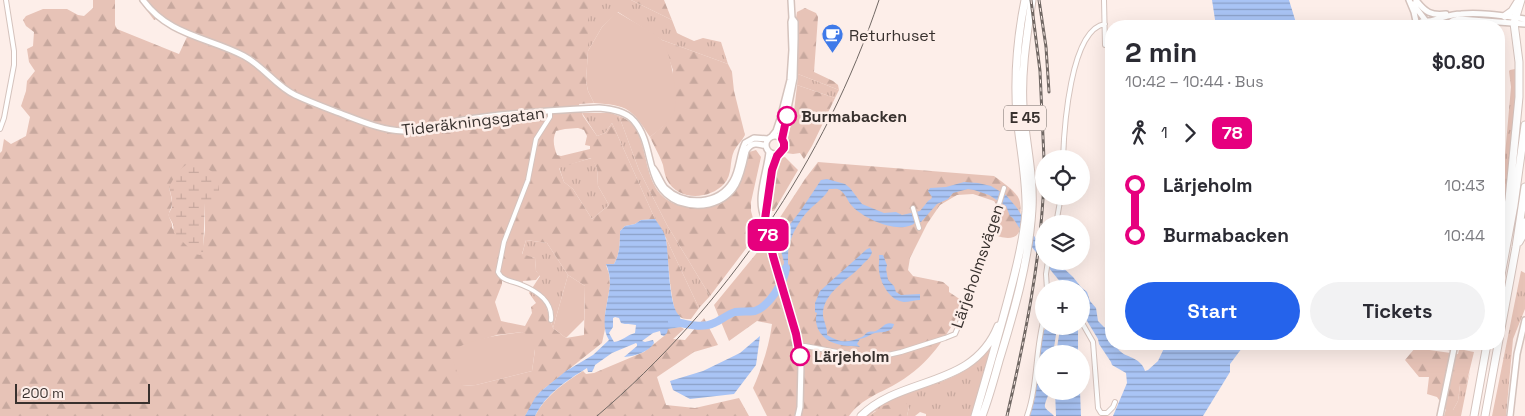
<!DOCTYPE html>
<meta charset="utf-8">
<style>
:root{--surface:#fff;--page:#f2f2f3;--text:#2b2b33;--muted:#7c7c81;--accent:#2563eb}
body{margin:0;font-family:"Space Grotesk",sans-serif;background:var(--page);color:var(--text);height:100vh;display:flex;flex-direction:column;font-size:19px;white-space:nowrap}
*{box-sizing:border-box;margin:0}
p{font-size:16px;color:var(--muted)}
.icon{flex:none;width:28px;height:28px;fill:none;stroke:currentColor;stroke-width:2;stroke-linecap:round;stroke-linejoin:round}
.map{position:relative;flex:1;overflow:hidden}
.panel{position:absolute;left:1105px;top:20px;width:400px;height:330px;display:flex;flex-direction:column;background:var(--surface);border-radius:20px;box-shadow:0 5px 20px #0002}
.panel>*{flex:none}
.badge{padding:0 10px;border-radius:8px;font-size:18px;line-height:32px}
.buttons{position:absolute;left:1035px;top:150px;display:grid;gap:10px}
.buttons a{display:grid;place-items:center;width:55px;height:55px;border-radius:50%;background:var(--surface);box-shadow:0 5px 20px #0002;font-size:25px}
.scale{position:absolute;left:15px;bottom:12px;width:135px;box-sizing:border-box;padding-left:5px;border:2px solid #38312e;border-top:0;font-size:14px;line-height:18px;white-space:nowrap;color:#38312e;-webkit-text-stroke:4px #fdeee9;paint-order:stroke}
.map>.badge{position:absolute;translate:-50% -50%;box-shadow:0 0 0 2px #fff}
.legs{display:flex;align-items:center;gap:8px;height:55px;padding:0 20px;font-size:16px}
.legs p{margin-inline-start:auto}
.head{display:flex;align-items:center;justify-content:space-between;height:85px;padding:0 20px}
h1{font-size:28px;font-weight:600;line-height:38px}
.primary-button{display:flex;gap:10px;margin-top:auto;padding:10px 20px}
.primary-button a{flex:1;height:58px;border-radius:30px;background:var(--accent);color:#fff;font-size:20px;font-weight:600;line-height:58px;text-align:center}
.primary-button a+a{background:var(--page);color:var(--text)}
ul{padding:0 20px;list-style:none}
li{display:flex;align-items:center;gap:18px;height:50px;font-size:19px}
li i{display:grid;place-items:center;width:8px;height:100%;margin:0 6px;background:currentColor}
li i::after{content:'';width:12px;height:12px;margin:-6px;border:4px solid;border-radius:50%;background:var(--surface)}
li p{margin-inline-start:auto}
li:first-child i{background:linear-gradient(#0000 50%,currentColor 0)}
li:last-child i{background:linear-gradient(currentColor 50%,#0000 0)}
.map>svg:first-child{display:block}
</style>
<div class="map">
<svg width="1525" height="416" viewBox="0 0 1525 416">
<defs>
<pattern id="grass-tufts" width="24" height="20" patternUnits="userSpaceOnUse" patternTransform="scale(1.25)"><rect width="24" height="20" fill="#e7c3b7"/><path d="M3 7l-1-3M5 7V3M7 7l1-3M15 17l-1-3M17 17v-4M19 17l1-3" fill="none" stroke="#c7a89e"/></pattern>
<pattern id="forest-firs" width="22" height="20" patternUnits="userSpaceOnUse" patternTransform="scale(1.25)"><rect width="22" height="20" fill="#e7c3b7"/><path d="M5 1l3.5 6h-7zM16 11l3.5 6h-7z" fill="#c7a89e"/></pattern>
<pattern id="wetland-marsh" width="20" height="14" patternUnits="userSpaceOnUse" patternTransform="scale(1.25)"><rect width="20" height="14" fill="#e7c3b7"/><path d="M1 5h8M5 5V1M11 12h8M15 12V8" fill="none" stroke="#c7a89e"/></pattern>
<pattern id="water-rules" width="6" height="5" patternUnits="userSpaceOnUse" patternTransform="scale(1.25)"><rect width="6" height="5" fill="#a9c4f5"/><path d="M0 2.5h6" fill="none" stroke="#8ba0c7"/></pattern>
</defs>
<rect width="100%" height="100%" fill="#fdeee9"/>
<path fill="url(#grass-tufts)" d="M588 0H631L672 20 677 33 683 36 694 41 703 38 721 42 728 64 662 40 618 12 602 27 588 51Z
M1499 58 1504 75 1505 90 1499 159Z
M1515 69 1517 80 1516 95 1507 193 1506 194 1499 237V223L1511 87 1509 71 1510 70Z
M798 74 839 90 835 98 797 85Z
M582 113H611L619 116 639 170 667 225 710 296 699 308 666 238 655 219 612 123 605 133 597 136Z
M592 158 597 168 598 186 609 205 592 219 573 189 564 182 559 167Z
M526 240 547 243 568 275 553 328 545 303H536L529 293 540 276 536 271 535 258 522 255Z
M1521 271 1525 273V309L1513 339 1506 416H1492Z
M990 346H992L972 416H926V414L920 412 915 416H907L909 407 875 411 869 416H865C873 409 882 403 891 399 928 383 966 382 990 346Z
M1470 371 1461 416H1444L1446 409 1453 410 1458 401 1460 385H1466Z"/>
<path fill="url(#forest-firs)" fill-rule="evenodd" d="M93 0H115V25L117 29 179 54 187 37 156 19 154 20 139 0H588V51L586 81 588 91 594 103 579 104 583 116 597 136 605 133 612 123 655 219 641 220 635 224 625 226 620 231C620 243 620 254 614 264L606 265 609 274 610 286 605 314V329L602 343 540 392 525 416H0V153L2 151 4 139 11 144 26 136 30 117 21 106 26 91 27 81 35 71 29 62 27 49 33 46 34 32 26 26 23 20 26 16 43 9H67L78 15 84 16 93 8ZM578 128 584 130 587 136 585 145 590 146V149L561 156 557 155C554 147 552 140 556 131L565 129ZM591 158 597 168 598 186 609 205 592 219 573 189 564 182 559 168ZM169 187 205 203V230L202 254 172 228C173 223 170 221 169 216 168 212 172 208 172 204 172 198 170 193 169 187ZM526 240 547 243 568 275 585 286 584 335 566 338 553 328 545 303H536L531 307 532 313 525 326 501 321 495 302 502 284V279L522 284 523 281 536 280 540 275 536 271 535 258 522 254ZM522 332 535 350 532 371 476 385 462 386 477 341 497 335Z
M631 0H664L672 20Z
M805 8 816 13 818 17 814 72 833 81 838 85 839 90 798 74 796 18 797 12Z
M662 40 728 64 732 72 734 91 745 135C742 141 737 145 734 151 729 162 733 174 724 184 709 200 678 201 667 180 665 176 664 170 663 165 660 156 654 146 650 137L663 126 673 70Z
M797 85 835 98 812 146 804 159 800 153 793 154 786 153 789 147 788 137 794 112Z
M619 116C661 129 627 205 696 208 712 209 727 201 736 188 744 178 747 164 749 152L756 150 761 157 751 202V211L754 222V238L710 296 667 225 639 170Z
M785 157 798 170 774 211H772L770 205 774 175 776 164 781 158Z
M818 162 994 176C1002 182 1012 188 1018 197 1021 202 1021 210 1020 216 1020 221 1020 228 1019 232 1015 241 1000 238 994 234L998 207 994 201 973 194 957 195 940 205 927 224 910 258 908 270 913 276 943 282 949 287V292L961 300 962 306C948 336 928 365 899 382 881 393 862 398 849 416H767L753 388C762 367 769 347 772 324L757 321 729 341 714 305 760 249 763 253 774 239 777 222 805 179Z
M666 238 699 308 691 319C685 319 681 319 677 314 671 308 667 249 666 238Z
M704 318 718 345 694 352 657 377 666 405 695 408 739 398 749 416H535C545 396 564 383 583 371L586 374 594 373 644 352 664 336 667 329 681 327 684 329 673 339 685 340Z
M1415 348 1458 354 1459 349 1474 352 1466 385H1460L1458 401 1453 410H1446L1437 397 1427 394 1429 377H1419L1405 360Z
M902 402 906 403 909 407 907 416H869L883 406Z"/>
<path fill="url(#wetland-marsh)" d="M191 162C214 171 217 170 220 197L205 203 203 253 200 255 195 254 174 233 173 224 169 217V213L172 207V199L169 187C175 176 179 168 191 162Z"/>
<path fill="#e7c3b7" d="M617 12C625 17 660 36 663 41 671 55 679 97 674 112 669 123 659 130 650 137 632 109 628 105 594 103L588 91 586 81 588 51 602 27Z
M568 275 585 286 584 320 566 338 553 328Z
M522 332 530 336 535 349 532 371 476 385 462 386 454 363 452 351C470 338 501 335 522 332Z"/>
<path fill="url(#water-rules)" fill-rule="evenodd" d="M1212 0H1289L1297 26H1216Z
M827 179 845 184 850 188 862 204 884 213 896 212 902 215 920 211 928 201 931 199 932 197 928 191 930 188 946 187 964 182 978 183 991 186 1006 195 1017 208 1044 252V261H1056L1073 277 1081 287 1087 292 1090 301 1096 308 1098 321 1104 327 1111 330V344H1116C1119 357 1134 355 1141 364 1143 366 1144 368 1145 371L1148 370 1158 361 1166 344H1245L1230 364V372L1203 416H1113L1127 383 1126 373 1112 365 1111 362 1099 344 1098 339 1081 311V289H1066L1031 246 1013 218 1010 216 1006 206 989 195 974 190 968 189 953 193 948 199 937 204 921 222H916C901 236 864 219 852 206 848 202 846 194 840 190 837 188 833 189 829 189 825 197 816 203 810 209 803 215 794 230 791 239 785 253 791 268 785 281L782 276 784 262 781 251 784 232 801 210 821 180Z
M655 219C659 225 665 232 666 240 669 255 668 308 680 316L681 327 668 329 667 333 664 336 661 335 660 331 653 333 642 341 645 342 653 340 654 343C649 352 635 356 624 357L637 346V344L636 343 612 353 595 365 594 368 592 372H588L587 368C566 381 546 394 535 416H525L535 398 540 392 566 371 593 355 609 340C599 324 609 301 610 284 610 277 609 271 606 264H614C620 254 620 243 620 231L625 226 635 224 641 220ZM615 317 619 318 621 323C626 325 631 324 636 325L635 333C627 335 622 341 614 342L609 333 613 327V318Z
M870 248 872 252C871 257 867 260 863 264 849 280 827 289 823 311 822 320 828 327 827 335 840 343 848 343 862 337 864 336 866 333 868 332 871 331 874 332 876 331 884 327 885 321 894 324 892 334 880 331 872 334 868 336 865 338 860 339L857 344 860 347C856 346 853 346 848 346 836 345 824 341 818 329 816 323 815 319 817 313L815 312V303L820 291 867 249Z
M879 255H883L887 265 886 269 888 280 894 286 896 292 901 295 920 294V300C915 300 909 302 904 302 890 301 880 283 879 270 878 265 880 260 879 255Z
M1057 328 1053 354H1044V391H1049C1049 396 1044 403 1045 407 1046 410 1052 413 1054 416H1029L1035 398 1042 331 1046 329Z
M1060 329H1078V354H1056Z
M760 336 756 365 734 394 690 399 673 390 670 381 703 371 740 353Z
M1055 391H1080L1081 416H1056Z"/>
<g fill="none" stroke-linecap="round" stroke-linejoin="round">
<path stroke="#a9c4f5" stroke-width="8" d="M672 321C685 324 702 329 714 323 721 320 728 314 735 312 742 311 748 312 755 311 768 307 785 282 786 268"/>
<defs>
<path id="street" d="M1104 0 1105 45
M550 111V117L536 139 528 180 504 242 498 272C502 281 513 281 522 285 537 291 553 302 551 320
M0 129 4 118 14 65V51L6 0
M1063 159C1064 130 1070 29 1105 24
M913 208 919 228
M1056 224 1061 196
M1047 289 1046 274 1048 261
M1081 321 1093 342 1098 408 1101 413H1107L1113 407 1115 402
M1429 344 1454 348
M799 346H805L859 356 879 357 901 352 945 338 955 334 968 304 1004 188
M1027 416C1038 385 1035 350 1044 318"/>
<path id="secondary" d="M143 0C169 36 208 37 244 56 263 66 276 86 295 95 308 101 321 106 334 111 356 119 379 130 403 131 423 132 443 123 463 120 508 113 554 110 599 108 611 109 626 111 634 121 656 146 643 187 679 202 688 205 699 206 709 204 737 197 741 175 746 151 751 142 758 143 766 146
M1409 0 1414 12 1417 26C1422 19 1430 19 1435 26
M1416 0C1425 12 1431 16 1446 14
M1413 4 1426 21
M1429 21C1440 19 1450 14 1461 14 1482 12 1504 16 1525 19
M1444 26 1452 21 1459 19 1525 24
M766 145a9 9 0 1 1 18 0a9 9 0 1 1-18 0Z
M772 136 776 131 780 119 790 80 792 50 791 22 792 18 791 0
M782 139 794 78 795 39V22L792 18
M778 154 774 161 770 177 765 221 773 257 786 298 799 346 801 364 800 407 798 416
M653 168C658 174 660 182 665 188 685 207 719 205 733 181 740 169 739 155 745 143L754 138 768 139
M765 219C755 199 767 173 769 152
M1440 416 1455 344
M1510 416 1517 354 1525 320"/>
<path id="highway" d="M1505 16 1512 11 1517 3
M1519 242 1523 235 1525 222
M1499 260 1509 199 1519 97V62L1514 23 1521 0
M1499 286 1514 205 1525 125
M861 416C903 375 973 389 998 326
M975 416C987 375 999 334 1010 292 1017 266 1024 238 1026 211 1027 179 1020 148 1017 117 1014 77 1017 39 1025 0
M982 416C989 398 994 379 999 361 1014 312 1029 261 1032 209 1034 174 1025 140 1023 106 1021 70 1027 35 1032 0
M1474 416 1487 344
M1485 416 1516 247 1525 187"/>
</defs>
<use href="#street" stroke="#d5c3bd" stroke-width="6"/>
<use href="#secondary" stroke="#d5c3bd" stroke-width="8"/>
<use href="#highway" stroke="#d5c3bd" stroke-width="9"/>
<use href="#street" stroke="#fff" stroke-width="4"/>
<use href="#secondary" stroke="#fff" stroke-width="5"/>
<use href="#highway" stroke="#fff" stroke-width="7"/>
<path stroke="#716864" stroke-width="1" d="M597 416C726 306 825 161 879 0"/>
<defs>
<path id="rail" d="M1031 0 1040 71 1044 159
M1039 0 1046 47 1049 92
M1007 416C1025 338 1041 260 1044 179"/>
</defs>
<use href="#rail" stroke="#716864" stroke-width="3"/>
<use href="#rail" stroke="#fdeee9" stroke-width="1" stroke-dasharray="4" stroke-linecap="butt"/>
</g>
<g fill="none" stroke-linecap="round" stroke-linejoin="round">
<defs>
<path id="line-1" d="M787 116 782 139 784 143V148L777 156 772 170 765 219 773 256 796 334 800 356"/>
</defs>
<use href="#line-1" stroke="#fff" stroke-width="11"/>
<use href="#line-1" stroke="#e6007e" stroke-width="8"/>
</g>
<defs>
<symbol id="cafe-pin" viewBox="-11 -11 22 30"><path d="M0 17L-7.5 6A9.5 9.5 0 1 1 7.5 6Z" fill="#3f7ae9" stroke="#fdeee9"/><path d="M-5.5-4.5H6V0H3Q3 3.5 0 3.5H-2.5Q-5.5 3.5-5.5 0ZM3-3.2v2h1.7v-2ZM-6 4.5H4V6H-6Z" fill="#fff"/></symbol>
</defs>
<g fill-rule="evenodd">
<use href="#cafe-pin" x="820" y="22" width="25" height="34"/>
</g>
<g fill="#fff" stroke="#e6007e" stroke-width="2.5">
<circle cx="787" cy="116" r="9"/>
<circle cx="800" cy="356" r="9"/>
</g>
<g text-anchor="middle" stroke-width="5" stroke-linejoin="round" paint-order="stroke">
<rect fill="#fdeee9" stroke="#736a66" stroke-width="1" x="1004" y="105.5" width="42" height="25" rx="4"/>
<g font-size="15" font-weight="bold" fill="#38312e">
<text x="1025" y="123">E 45</text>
</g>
<g font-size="16" fill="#38312e" stroke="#fdeee9" text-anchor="start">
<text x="849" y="41">Returhuset</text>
</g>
<g font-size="16" font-weight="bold" fill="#38312e" stroke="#fdeee9" text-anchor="start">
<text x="801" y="122">Burmabacken</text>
<text x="814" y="362">Lärjeholm</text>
</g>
<g font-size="16" fill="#38312e" stroke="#fdeee9">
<text transform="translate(473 121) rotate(-7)" y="6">Tideräkningsgatan</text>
<text transform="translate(977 266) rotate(-71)" y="6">Lärjeholmsvägen</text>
</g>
</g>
</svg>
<div class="buttons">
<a><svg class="icon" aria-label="locate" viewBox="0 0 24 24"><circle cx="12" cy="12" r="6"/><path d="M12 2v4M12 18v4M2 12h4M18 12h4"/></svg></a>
<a><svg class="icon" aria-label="layers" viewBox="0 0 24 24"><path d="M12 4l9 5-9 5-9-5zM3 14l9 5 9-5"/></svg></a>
<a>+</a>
<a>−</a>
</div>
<div class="scale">200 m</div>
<b class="badge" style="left:768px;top:235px;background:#e6007e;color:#fff">78</b>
<section class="panel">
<div class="head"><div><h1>2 min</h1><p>10:42 – 10:44 · Bus</p></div><b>$0.80</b></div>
<div class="legs"><svg class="icon" aria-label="walk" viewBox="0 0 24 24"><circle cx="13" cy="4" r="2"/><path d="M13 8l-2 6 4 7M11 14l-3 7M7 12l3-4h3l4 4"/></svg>1<svg class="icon" aria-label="forward" viewBox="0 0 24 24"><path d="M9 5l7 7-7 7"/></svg><b class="badge" style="background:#e6007e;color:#fff">78</b></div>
<ul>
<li><i style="color:#e6007e"></i><b>Lärjeholm</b><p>10:43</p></li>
<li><i style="color:#e6007e"></i><b>Burmabacken</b><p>10:44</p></li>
</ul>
<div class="primary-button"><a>Start</a><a>Tickets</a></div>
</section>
</div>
